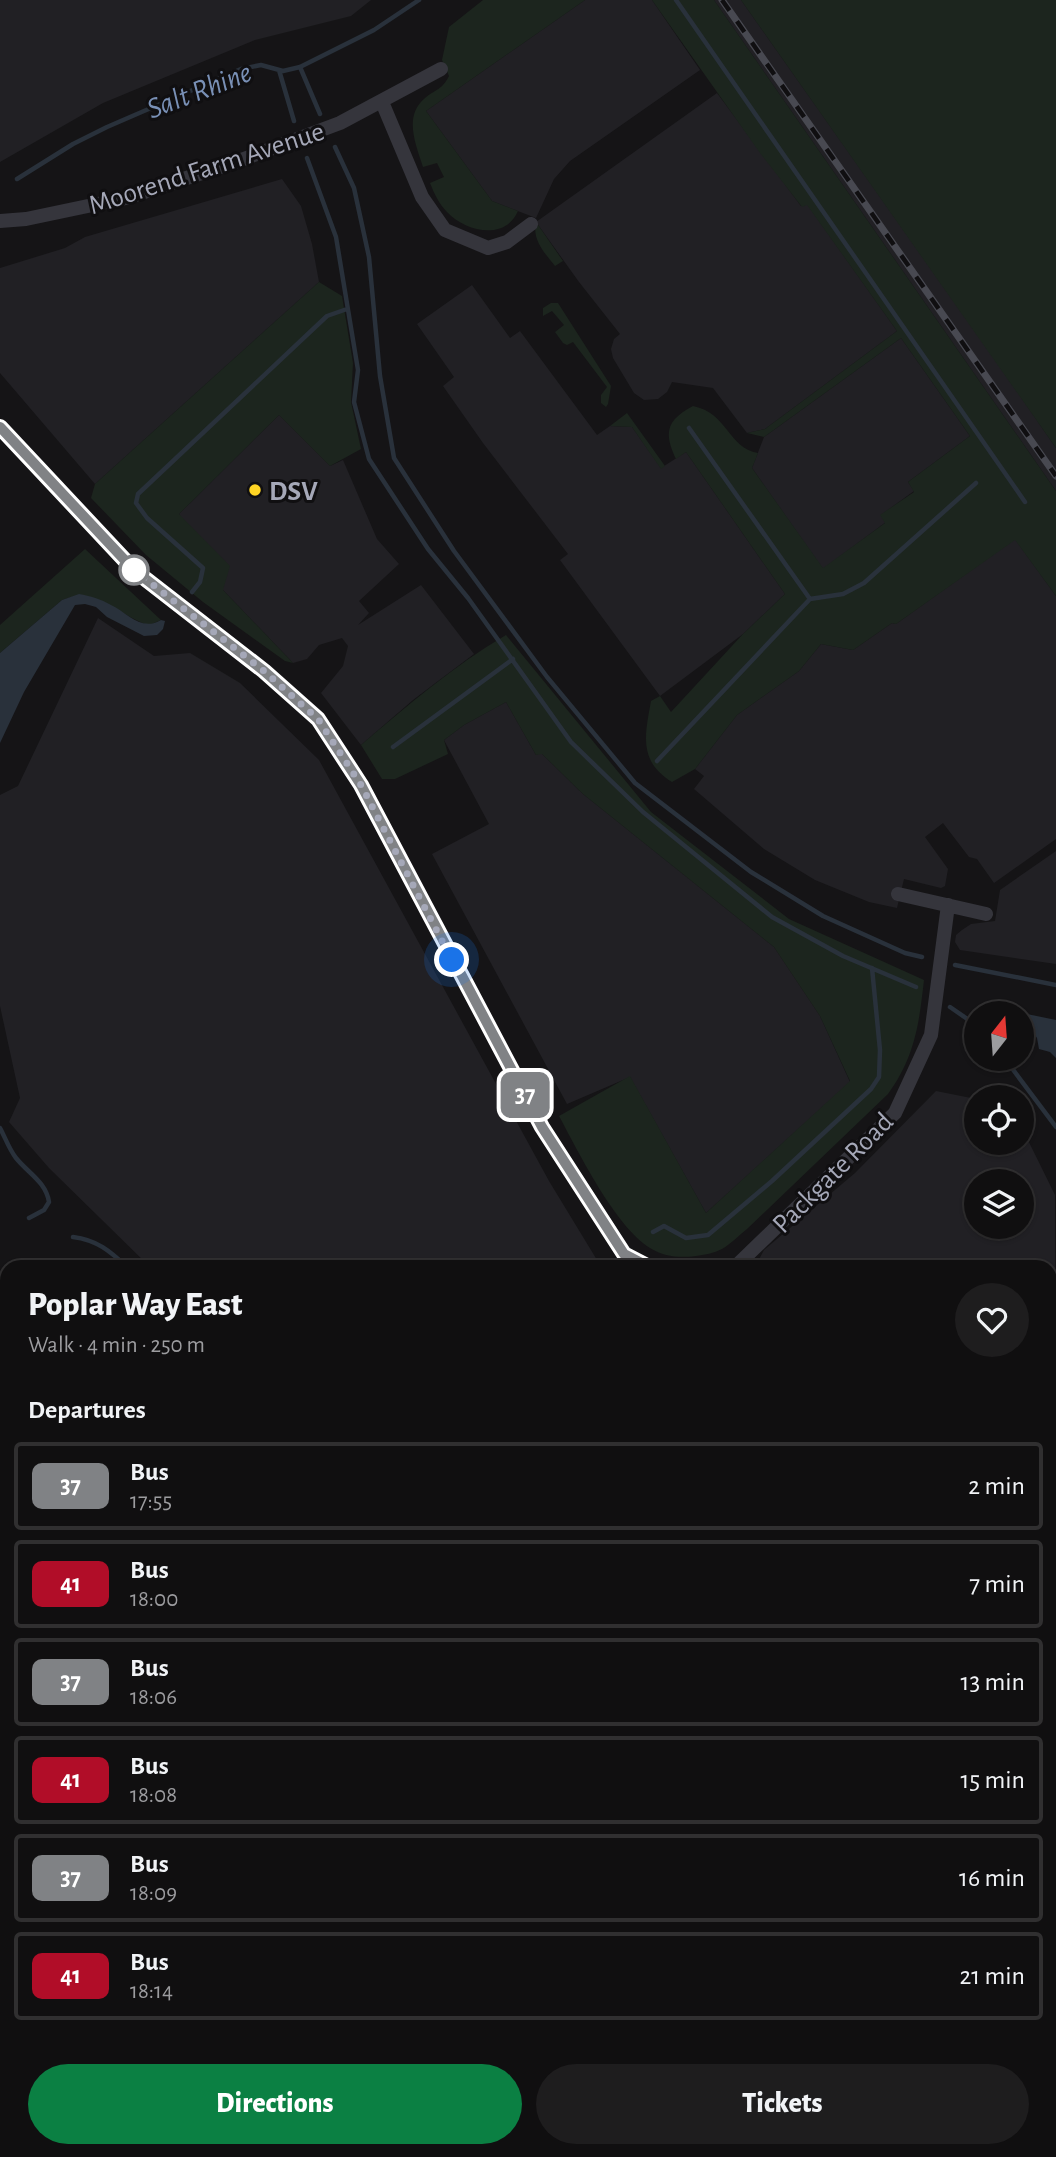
<!DOCTYPE html>
<meta charset="utf-8">
<style>
:root{--surface:#100f10;--page:#1e1d1e;--text:#f1f3f6;--muted:#9c9c9f;--line:#302f30;--accent:#0b8043}
body{margin:0;font-family:"Alegreya Sans",sans-serif;background:var(--page);color:var(--text);height:100vh;display:flex;flex-direction:column;font-size:26px;white-space:nowrap}
*{box-sizing:border-box;margin:0}
p{font-size:23px;color:var(--muted)}
.icon{flex:none;width:38px;height:38px;fill:none;stroke:currentColor;stroke-width:2;stroke-linecap:round;stroke-linejoin:round}
.map{position:relative;flex:1;overflow:hidden}
.panel{position:absolute;left:0px;top:1260px;width:1057px;height:898px;display:flex;flex-direction:column;background:var(--surface);border-radius:21px 21px 0 0;box-shadow:0 2px 5px #0004,0 0 0 2px var(--line)}
.panel>*{flex:none}
.badge{padding:0 14px;border-radius:10px;font-size:24px;line-height:46px}
.needle{width:46px;rotate:17deg}
.fabs{position:absolute;left:964px;top:1001px;display:grid;gap:14px}
.fabs a{display:grid;place-items:center;width:70px;height:70px;border-radius:50%;background:var(--surface);box-shadow:0 2px 5px #0004,0 0 0 2px var(--line);font-size:35px}
.you{position:absolute;width:35px;height:35px;margin:-18px;border:5px solid #fff;border-radius:50%;background:#1a73e8;box-shadow:0 0 0 10px #1a73e833}
.map>.badge{position:absolute;translate:-50% -50%;box-shadow:0 0 0 4px #fff}
h2{padding:0 28px;font-size:26px;line-height:63px}
.round{display:grid;place-items:center;flex:none;width:74px;height:74px;border-radius:37px;background:var(--page)}
.overview{display:flex;align-items:center;justify-content:space-between;height:119px;padding:0 28px}
h1{font-size:33px;font-weight:800;line-height:52px}
.cta{display:flex;gap:14px;margin-top:auto;padding:14px 28px}
.cta a{flex:1;height:80px;border-radius:42px;background:var(--accent);color:#fff;font-size:28px;font-weight:800;line-height:80px;text-align:center}
.cta a+a{background:var(--page);color:var(--text)}
ul{padding:0;list-style:none}
li{display:flex;align-items:center;gap:21px;height:88px;margin:0 14px 10px;padding:0 14px;border:4px solid var(--line);border-radius:7px}
li div{flex:1}
li b{display:block;font-size:26px}
li em{font-style:normal}
li .badge{min-width:77px;font-weight:700;text-align:center}
.map>svg:first-child{display:block}
</style>
<div class="map">
<svg width="1056" height="2157" viewBox="0 0 1056 2157">
<rect width="100%" height="100%" fill="#151416"/>
<path fill="#212024" fill-rule="evenodd" d="M0 0H371L351 16 255 40 103 103 0 162Z
M585 0H652L700 70 570 161 554 179 536 218 492 201 426 111Z
M714 0H741L996 361 1056 448V491Z
M717 93 801 206 807 204 897 331 765 429 747 433 713 388 672 382 667 392 658 399 644 400 634 393 613 358 611 349 614 339 620 334 579 282 536 222Z
M282 179 301 206 312 244 319 282 95 484 0 373V268L65 248 85 237Z
M472 285 510 338 520 331 597 435 610 426 632 427 661 468 686 452 785 594 743 634 660 696 560 560 568 554 483 443 443 386 454 377 417 324Z
M901 338 970 436 908 482 914 491 881 515 886 522 823 569 752 468 764 437Z
M279 415 330 466 343 460 377 539 399 564 359 601 369 613 358 625 421 585 474 654 413 700 361 745 321 693 343 666 348 646 342 638 319 645 307 659 293 663 223 590 179 514Z
M1015 539 1056 596V839L994 883 977 859 969 857 943 823 925 837 948 869 945 886 941 888 904 879 897 908 869 902 815 880 764 849 694 789 704 776 695 769 737 715 799 671 821 644 853 650 892 623 896 624Z
M98 618 154 656 190 653 240 683 319 760 549 1181 597 1260 586 1267H150L49 1168 9 1122 20 1098 0 1006V795L18 786Z
M506 702 536 755 541 753 583 794 774 947 820 1016 850 1082 706 1213 630 1077 567 1104 432 854 489 824 444 740 464 725Z
M1056 851V964L960 950 955 942 956 935 962 930 971 924 995 921 1000 890Z
M936 1091 976 1099V1143H1022V1128L1055 1195 1056 1426 1050 1430V1267H755L764 1250 855 1173ZM976 1181H1022V1227H976Z
M1050 1727 1056 1737V2050L1050 2056Z
M535 2151H596L585 2157H539Z"/>
<path fill="#1c251e" d="M483 0H585L426 111 492 201 518 211C505 241 466 232 447 212 439 204 434 193 430 183L444 177 437 163 423 167C416 145 403 116 425 98 436 89 442 90 449 76L442 60 449 27Z
M652 0H714L1056 491V596L1015 540 896 624 892 623 853 650 821 644 799 671 737 715 695 769 672 782C638 761 645 735 651 701L660 696 671 712 743 634 785 594 686 452 676 459C663 432 667 420 693 406 728 413 728 448 758 453L752 468 823 568 885 523 880 515 914 492 908 482 970 436 901 338 764 437 747 433 765 429 897 331 807 205 802 207 760 153Z
M741 0H1056V448Z
M536 222 563 261 555 266C544 252 532 240 536 222Z
M319 282 342 296 353 363 351 402 361 449 330 466 279 415 179 514 230 566 223 590 293 663 285 661 203 602 146 555 91 498 95 484Z
M551 303H558L611 386 608 404 606 407 601 403V395L607 387 573 342 567 345 563 343 555 332 564 325 552 311 543 316V308Z
M627 413 665 466 661 469 632 427 610 426Z
M85 549 161 620 150 625 145 624C117 613 94 587 62 600L0 653V625Z
M506 635 651 812 789 919 924 980C919 1024 915 1057 888 1094L747 1229C739 1235 731 1244 722 1249 714 1253 704 1255 696 1256 679 1258 665 1257 650 1248 615 1226 579 1153 559 1116L630 1076 706 1213 850 1081 820 1016 774 947 583 794 542 754 536 755 506 702 464 725 444 740 448 754 395 779H382L361 745C407 706 453 666 506 635Z"/>
<path fill="#29313b" d="M79 594C90 596 101 599 111 605 128 613 141 632 161 620L165 621 163 629 157 635 144 636 107 617 96 607 85 604 75 605 24 692 0 743V653L62 600Z
M1027 1014 1056 1020V1058L1050 1052 1039 1049 1037 1038 1024 1020Z
M7 1538V1666L0 1657V1542Z
M303 2151H409L413 2157H306Z"/>
<g fill="none" stroke-linecap="round" stroke-linejoin="round">
<path stroke="#29313b" stroke-width="4.5" d="M676 0 1025 502
M300 67 320 114
M279 70 294 121
M335 147 354 188 369 257 380 376 394 458 454 551 547 677 635 783 751 872 823 916 905 953 922 957
M307 158 336 237 358 370 354 402 369 459 428 549 468 598 571 742 643 812 772 917 843 956 916 987
M17 179 73 144 107 127 241 69 261 65 283 71 300 67 374 30 419 0
M689 428 810 599
M192 592 200 582 203 568 147 518 136 503 138 494 327 316 347 309
M393 747 513 659
M657 761 810 599 843 594 864 583 976 483
M955 965 1056 985
M950 1007 976 1025
M1005 1059 1056 1127
M0 1128C5 1137 9 1149 16 1158 28 1173 46 1182 49 1202L44 1210 29 1218
M653 1232 664 1226 686 1238 708 1235 772 1181 871 1089 879 1077 880 1050 872 968
M73 1237C97 1240 110 1251 127 1267
M482 2151 486 2157
M498 2151 502 2157"/>
<path stroke="#35353c" stroke-width="14" d="M382 102 422 197 445 230 488 248 507 242 531 224
M0 221 26 219 126 198 241 160 340 123 441 69
M0 427 133 570 264 671 318 719 361 784 542 1127 634 1267
M898 894 986 914
M628 1256 649 1267
M735 1267 895 1113 931 1035 948 905"/>
<defs>
<path id="rail" d="M722 0 1056 476"/>
</defs>
<use href="#rail" stroke="#484951" stroke-width="7"/>
<use href="#rail" stroke="#100f11" stroke-width="4.5" stroke-dasharray="13" stroke-linecap="butt"/>
</g>
<g fill="none" stroke-linecap="round" stroke-linejoin="round">
<defs>
<path id="line" d="M0 427 134 570 264 671 318 719 361 785 542 1127 624 1254 649 1267"/>
</defs>
<use href="#line" stroke="#fff" stroke-width="16"/>
<use href="#line" stroke="#808285" stroke-width="10"/>
<path stroke="#a5a8b8" stroke-width="7" stroke-dasharray="0 12.6" d="M134 570 264 671 318 719 361 785 452 960"/>
</g>
<circle fill="#ffd524" stroke="#100f11" stroke-width="2.5" cx="255" cy="490" r="7"/>
<circle fill="#fff" stroke="#808285" stroke-width="3.5" cx="134" cy="570" r="14"/>
<g text-anchor="middle" stroke-width="6" stroke-linejoin="round" paint-order="stroke">
<g font-size="28" fill="#a5a8b8" stroke="#100f11">
<text transform="translate(206 167) rotate(-18)" y="10">Moorend Farm Avenue</text>
<text transform="translate(832 1172) rotate(-45)" y="10">Packgate Road</text>
</g>
<g font-size="28" font-weight="bold" fill="#a5a8b8" stroke="#100f11" text-anchor="start">
<text x="269" y="500">DSV</text>
</g>
<g font-size="30" font-style="italic" fill="#7990b6" stroke="#100f11">
<text transform="translate(199 90) rotate(-21)" y="10">Salt Rhine</text>
</g>
</g>
</svg>
<div class="fabs">
<a><svg class="needle" viewBox="-14 -14 28 28"><path d="M0-13l5 13h-10z" fill="#e53935"/><path d="M0 13l5-13h-10z" fill="#9c9c9f"/></svg></a>
<a><svg class="icon" aria-label="locate" viewBox="0 0 24 24"><circle cx="12" cy="12" r="6"/><path d="M12 2v4M12 18v4M2 12h4M18 12h4"/></svg></a>
<a><svg class="icon" aria-label="layers" viewBox="0 0 24 24"><path d="M12 4l9 5-9 5-9-5zM3 14l9 5 9-5"/></svg></a>
</div>
<div class="you" style="left:452px;top:960px"></div>
<b class="badge" style="left:525px;top:1095px;background:#808285;color:#fff">37</b>
<section class="panel">
<div class="overview"><div><h1>Poplar Way East</h1><p>Walk · 4 min · 250 m</p></div><a class="round"><svg class="icon" aria-label="heart" viewBox="0 0 24 24"><path d="M12 20l-8-8c-3-5 5-10 8-4 3-6 11-1 8 4z"/></svg></a></div>
<h2>Departures</h2>
<ul>
<li><span class="badge" style="background:#808285;color:#fff">37</span><div><b>Bus</b><p>17:55</p></div><em>2 min</em></li>
<li><span class="badge" style="background:#b10d28;color:#fff">41</span><div><b>Bus</b><p>18:00</p></div><em>7 min</em></li>
<li><span class="badge" style="background:#808285;color:#fff">37</span><div><b>Bus</b><p>18:06</p></div><em>13 min</em></li>
<li><span class="badge" style="background:#b10d28;color:#fff">41</span><div><b>Bus</b><p>18:08</p></div><em>15 min</em></li>
<li><span class="badge" style="background:#808285;color:#fff">37</span><div><b>Bus</b><p>18:09</p></div><em>16 min</em></li>
<li><span class="badge" style="background:#b10d28;color:#fff">41</span><div><b>Bus</b><p>18:14</p></div><em>21 min</em></li>
</ul>
<div class="cta"><a>Directions</a><a>Tickets</a></div>
</section>
</div>
